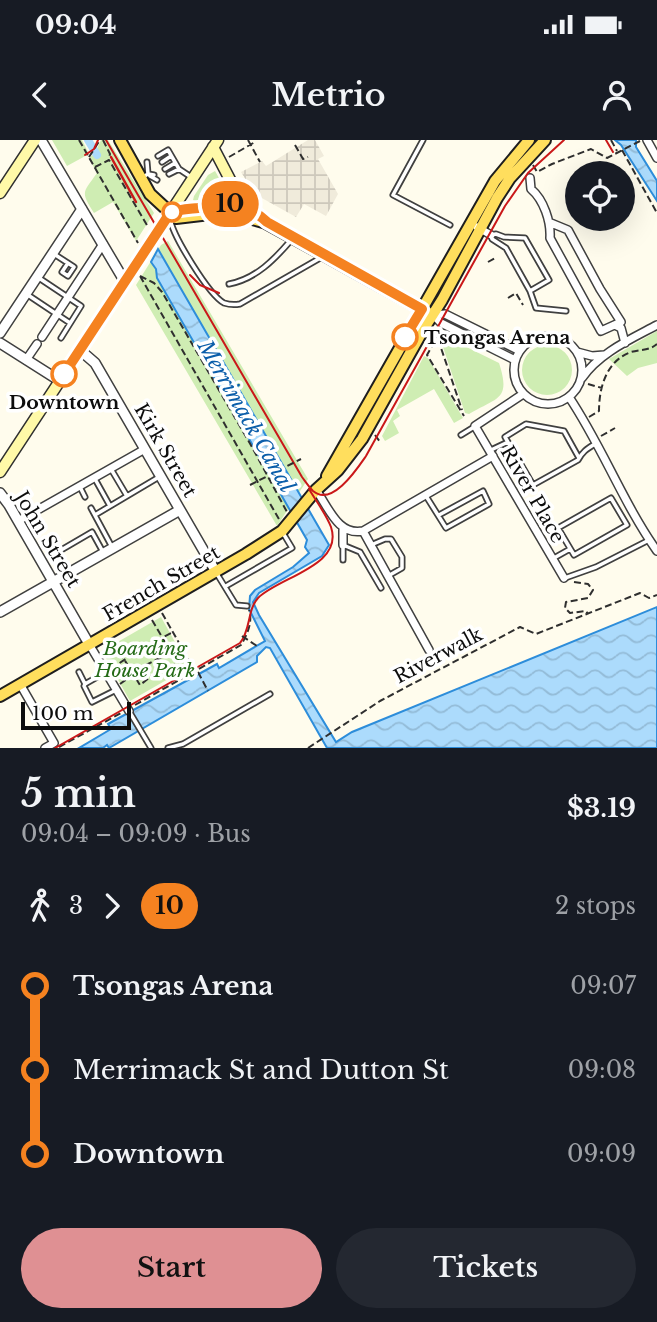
<!DOCTYPE html>
<meta charset="utf-8">
<style>
:root{--surface:#171b24;--page:#242831;--text:#f1f3f6;--muted:#9ea1a6;--accent:#df9093}
body{margin:0;font-family:"Libre Baskerville",serif;background:var(--page);color:var(--text);height:100vh;display:flex;flex-direction:column;font-size:26px;white-space:nowrap}
*{box-sizing:border-box;margin:0}
p{font-size:23px;color:var(--muted)}
.icon{flex:none;width:38px;height:38px;fill:none;stroke:currentColor;stroke-width:2;stroke-linecap:round;stroke-linejoin:round}
.map{position:relative;height:608px;overflow:hidden}
.panel{display:flex;flex-direction:column;background:var(--surface);flex:1}
.panel>*{flex:none}
.badge{padding:0 14px;border-radius:23px;font-size:24px;line-height:46px}
.controls{position:absolute;left:565px;top:21px;display:grid;gap:14px}
.controls a{display:grid;place-items:center;width:70px;height:70px;border-radius:50%;background:var(--surface);box-shadow:0 7px 28px #0002;font-size:35px}
.scale{position:absolute;left:21px;bottom:18px;width:110px;box-sizing:border-box;padding-left:7px;border:4px solid #0d0d0d;border-top:0;font-size:19px;line-height:24px;white-space:nowrap;color:#0d0d0d;-webkit-text-stroke:5px #fff;paint-order:stroke}
.map>.badge{position:absolute;translate:-50% -50%;box-shadow:0 0 0 4px #fff}
.legs{display:flex;align-items:center;gap:10px;height:77px;padding:0 21px;font-size:23px}
.legs p{margin-inline-start:auto}
.overview{display:flex;align-items:center;justify-content:space-between;height:119px;padding:0 21px}
h1{font-size:38px;font-weight:600;line-height:52px}
.button{display:flex;gap:14px;margin-top:auto;padding:14px 21px}
.button a{flex:1;height:80px;border-radius:42px;background:var(--accent);color:#111;font-size:28px;font-weight:600;line-height:80px;text-align:center}
.button a+a{background:var(--page);color:var(--text)}
ul{padding:0 21px;list-style:none}
li{display:flex;align-items:center;gap:24px;height:84px;font-size:26px}
li i{display:grid;place-items:center;width:10px;height:100%;margin:0 9px;background:currentColor}
li i::after{content:'';width:18px;height:18px;margin:-9px;border:5px solid;border-radius:50%;background:var(--surface)}
li p{margin-inline-start:auto}
li:first-child i{background:linear-gradient(#0000 50%,currentColor 0)}
li:last-child i{background:linear-gradient(currentColor 50%,#0000 0)}
.status{display:flex;justify-content:space-between;align-items:center;height:49px;padding:0 35px;background:var(--surface);direction:ltr}
.status svg{height:19px;fill:currentColor}
header{display:flex;justify-content:space-between;align-items:center;height:91px;padding:0 21px;background:var(--surface);font-size:32px;font-weight:600}
.map>svg:first-child{display:block}
</style>
<div class="status"><b>09:04</b><svg viewBox="0 0 49 12"><path d="M0 12V9h3v3zM5 12V6h3v6zM10 12V3h3v9zM15 12V0h3v12zM26 1h20v11H26zM47 4h2v5h-2z"/></svg></div>
<header><svg class="icon" aria-label="back" viewBox="0 0 24 24"><path d="M15 5l-7 7 7 7"/></svg>Metrio<svg class="icon" aria-label="person" viewBox="0 0 24 24"><circle cx="12" cy="8" r="4"/><path d="M4 21q1-7 8-7t8 7"/></svg></header>
<div class="map">
<svg width="657" height="608" viewBox="0 0 657 608">
<defs>
<pattern id="plaza-grid" width="8" height="8" patternUnits="userSpaceOnUse" patternTransform="scale(1.75)"><rect width="8" height="8" fill="#f0ebdb"/><path d="M0 4h8M4 0v8" fill="none" stroke="#cdc8bb"/></pattern>
<pattern id="water-waves" width="16" height="10" patternUnits="userSpaceOnUse" patternTransform="scale(1.75)"><rect width="16" height="10" fill="#acdbfc"/><path d="M0 5q4-4 8 0t8 0" fill="none" stroke="#93bbd7"/></pattern>
</defs>
<rect width="100%" height="100%" fill="#fffced"/>
<path fill="#cfedb3" d="M52 0H82L89 14 67 26Z
M101 0H108L154 73 136 101 113 62 94 73C80 51 83 53 97 33L89 18 95 13Z
M215 31 230 57 196 62 193 60 194 56 208 35Z
M168 101 308 339 277 386 136 145 161 105Z
M657 191V223L638 228 627 236 609 219Z
M442 197H446L499 223C511 260 498 257 469 274L465 273 441 201Z
M522 230a25 25 0 1 1 50 0a25 25 0 1 1-50 0Z
M424 216 428 218 463 278 454 283 434 249 397 270 400 276 393 281 399 293 385 301 382 296Z
M161 477 189 527 130 561 102 511Z"/>
<path fill="url(#plaza-grid)" d="M308 0H315L324 16 318 19 338 54 326 76 304 64 296 77 260 57 251 48 241 32 262 21 266 26Z"/>
<path fill="url(#water-waves)" stroke="#2d8dda" stroke-width="2" d="M615 0H636V7L657 41V61L621 5Z
M158 109 329 405 322 416 259 453 253 462 259 475 336 602 352 592 657 467V608H327L270 508 266 507 257 516V522L109 608 107 605 103 608H79L111 589 108 584 217 524 219 528 265 501 249 469 250 456 255 450 293 427 309 413 305 407 307 400 157 138 156 129 151 122Z"/>
<g fill="none" stroke-linecap="round" stroke-linejoin="round">
<path stroke="#acdbfc" stroke-width="8" d="M88 0 97 15"/>
<defs>
<path id="service" d="M423 0 393 55 450 85
M158 16 168 10 179 29 191 37
M147 22 148 34
M162 22 171 16
M165 29 175 23
M169 34 179 29
M150 36 157 40
M143 37 148 34 154 35
M170 78C172 95 209 155 224 163 230 165 235 165 240 164L322 117
M496 94 504 97 525 98 549 140 530 151 506 108 492 99 491 95Z
M54 114 74 127 68 136 62 132 68 123
M39 138 81 166 61 198
M229 144C256 139 275 119 292 99
M530 151 536 168 566 171
M28 155 70 183
M461 295 474 287
M491 310 508 302
M579 318 564 291 526 284 505 297 533 345 578 320C583 311 587 309 595 304
M111 329 127 356
M95 339 110 366
M80 347 85 357
M426 356 446 388 489 364 483 351 439 375
M611 358 627 385 574 415 558 388Z
M91 368 112 407
M95 375 159 337
M371 405 385 399H391L402 417V428L388 436
M554 418 570 409
M343 420V405L360 412 381 448
M68 432 56 413 92 392 103 412
M217 434 236 465 247 466
M565 438 596 427 649 400
M226 446 292 408 283 393
M79 532 85 544
M106 532 85 544 84 546 92 562 116 550
M129 571 151 608
M168 608 183 604 270 554"/>
<path id="minor" d="M647 0 657 18
M530 38 531 49C544 60 551 82 550 98L601 191 621 182 600 149 568 90 551 83
M477 87 491 95
M433 175 445 174 520 211
M433 175 441 183 515 220
M615 185 621 188 625 203
M514 230a34 34 0 1 1 68 0a34 34 0 1 1-68 0Z
M42 197 103 104
M577 212 592 216 604 215
M26 220 37 204
M582 238C599 213 631 199 657 185
M523 254 475 286 564 438
M569 257C602 306 623 363 657 411
M316 350C329 368 338 396 363 391L493 316
M18 381 145 309
M363 391 429 510
M343 405V390
M89 504 129 571
M20 544 54 603 45 608"/>
<path id="tertiary" d="M41 0 125 142
M0 193 82 69
M0 203 60 241
M80 210 95 223 216 432
M0 353 9 365 89 504
M0 472 180 370"/>
<path id="secondary" d="M213 7 238 55 255 72
M0 53 35 0
M0 332 218 0"/>
<path id="primary" d="M120 0 150 54 176 78 227 72 263 82
M170 73C179 69 188 69 198 68 228 64 243 60 266 83L427 172
M327 336 495 41 529 0
M0 556 246 414 282 391 316 350 338 330 362 299 423 190 442 160 497 58 510 38 545 0"/>
</defs>
<use href="#service" stroke="#404040" stroke-width="7"/>
<use href="#minor" stroke="#404040" stroke-width="10"/>
<use href="#tertiary" stroke="#404040" stroke-width="12"/>
<use href="#secondary" stroke="#2f2f2f" stroke-width="13"/>
<use href="#primary" stroke="#1e1e1e" stroke-width="14"/>
<path stroke="#2f2f2f" stroke-width="2" stroke-dasharray="7 3.5" stroke-linecap="butt" d="M79 0 138 103
M103 0 110 14 109 18
M248 0 260 22
M611 0 617 11
M295 5 303 19 308 17
M622 10 657 73
M89 17 100 0
M229 17 255 2
M533 25 537 32 552 24 591 9 607 18 640 1
M95 27 109 20 148 87
M488 122 495 118
M140 136 280 381
M140 136 154 143 162 152 252 307 287 372
M508 158 516 153 523 165
M440 192 427 215 464 276
M438 199 462 270
M588 244 602 248
M589 277 599 271C599 248 606 221 631 212 641 209 649 211 657 204
M375 295 380 302
M601 296 615 288
M574 442 588 444 593 450 588 458 566 462 565 468 570 473 586 471 588 474
M162 473 195 531
M152 480 176 521
M114 503 140 545 158 531 169 528 187 517
M111 529 140 509 173 492
M198 532 208 551
M120 544 146 525 182 507
M135 565 241 505C247 495 253 482 249 470
M59 607 121 573
M308 608 380 561 520 487 536 494 640 453 649 458 657 455"/>
<use href="#service" stroke="#fff" stroke-width="3.5"/>
<use href="#minor" stroke="#fff" stroke-width="7"/>
<use href="#tertiary" stroke="#fff" stroke-width="9"/>
<use href="#secondary" stroke="#fff9a8" stroke-width="10"/>
<use href="#primary" stroke="#ffde5d" stroke-width="10"/>
<path stroke="#ca1819" stroke-width="2" d="M106 0 302 337C305 341 309 347 313 351 332 367 357 329 366 316L505 66 528 33 564 0
M606 0 613 12
M85 15 94 9 98 0
M190 135 200 145 219 153
M55 608 240 503C251 490 247 470 258 458 279 437 344 426 331 387 326 374 316 361 309 349"/>
<path stroke="#ca1819" stroke-width="2.5" d="M111 17 136 62"/>
<path stroke="#2f2f2f" stroke-width="2" stroke-dasharray="7 3.5" stroke-linecap="butt" d="M250 345 301 319
M242 496 257 506"/>
</g>
<g fill="none" stroke-linecap="round" stroke-linejoin="round">
<defs>
<path id="line-1" d="M64 234 170 73C179 69 188 69 198 68 228 63 243 60 267 82L422 169 405 197"/>
</defs>
<use href="#line-1" stroke="#fff" stroke-width="16"/>
<use href="#line-1" stroke="#f58220" stroke-width="10"/>
</g>
<g fill="#fff" stroke="#f58220" stroke-width="3.5">
<circle cx="172" cy="72" r="9"/>
<circle cx="405" cy="197" r="12"/>
<circle cx="64" cy="234" r="12"/>
</g>
<g text-anchor="middle" stroke-width="7" stroke-linejoin="round" paint-order="stroke">
<g font-size="19" font-weight="bold" fill="#0d0d0d" stroke="#fff" text-anchor="start">
<text x="424" y="204">Tsongas Arena</text>
<text x="64" y="269" text-anchor="middle">Downtown</text>
</g>
<g font-size="19" fill="#0d0d0d" stroke="#fff">
<text transform="translate(166 310) rotate(60)" y="7">Kirk Street</text>
<text transform="translate(533 354) rotate(60)" y="7">River Place</text>
<text transform="translate(48 399) rotate(59)" y="7">John Street</text>
<text transform="translate(161 443) rotate(-30)" y="7">French Street</text>
<text transform="translate(438 515) rotate(-28)" y="7">Riverwalk</text>
</g>
<g font-size="19" font-style="italic" fill="#256b17" stroke="#fff">
<text x="145" y="515">Boarding<tspan x="145" dy="22">House Park</tspan></text>
</g>
<g font-size="21" font-style="italic" fill="#0b5eaa" stroke="#fff">
<text transform="translate(246 276) rotate(60)" y="7">Merrimack Canal</text>
</g>
</g>
</svg>
<div class="controls">
<a><svg class="icon" aria-label="locate" viewBox="0 0 24 24"><circle cx="12" cy="12" r="6"/><path d="M12 2v4M12 18v4M2 12h4M18 12h4"/></svg></a>
</div>
<div class="scale">100 m</div>
<b class="badge" style="left:230px;top:64px;background:#f58220;color:#111">10</b>
</div>
<section class="panel">
<div class="overview"><div><h1>5 min</h1><p>09:04 – 09:09 · Bus</p></div><b>$3.19</b></div>
<div class="legs"><svg class="icon" aria-label="walk" viewBox="0 0 24 24"><circle cx="13" cy="4" r="2"/><path d="M13 8l-2 6 4 7M11 14l-3 7M7 12l3-4h3l4 4"/></svg>3<svg class="icon" aria-label="forward" viewBox="0 0 24 24"><path d="M9 5l7 7-7 7"/></svg><b class="badge" style="background:#f58220;color:#111">10</b><p>2 stops</p></div>
<ul>
<li><i style="color:#f58220"></i><b>Tsongas Arena</b><p>09:07</p></li>
<li><i style="color:#f58220"></i><span>Merrimack St and Dutton St</span><p>09:08</p></li>
<li><i style="color:#f58220"></i><b>Downtown</b><p>09:09</p></li>
</ul>
<div class="button"><a>Start</a><a>Tickets</a></div>
</section>
